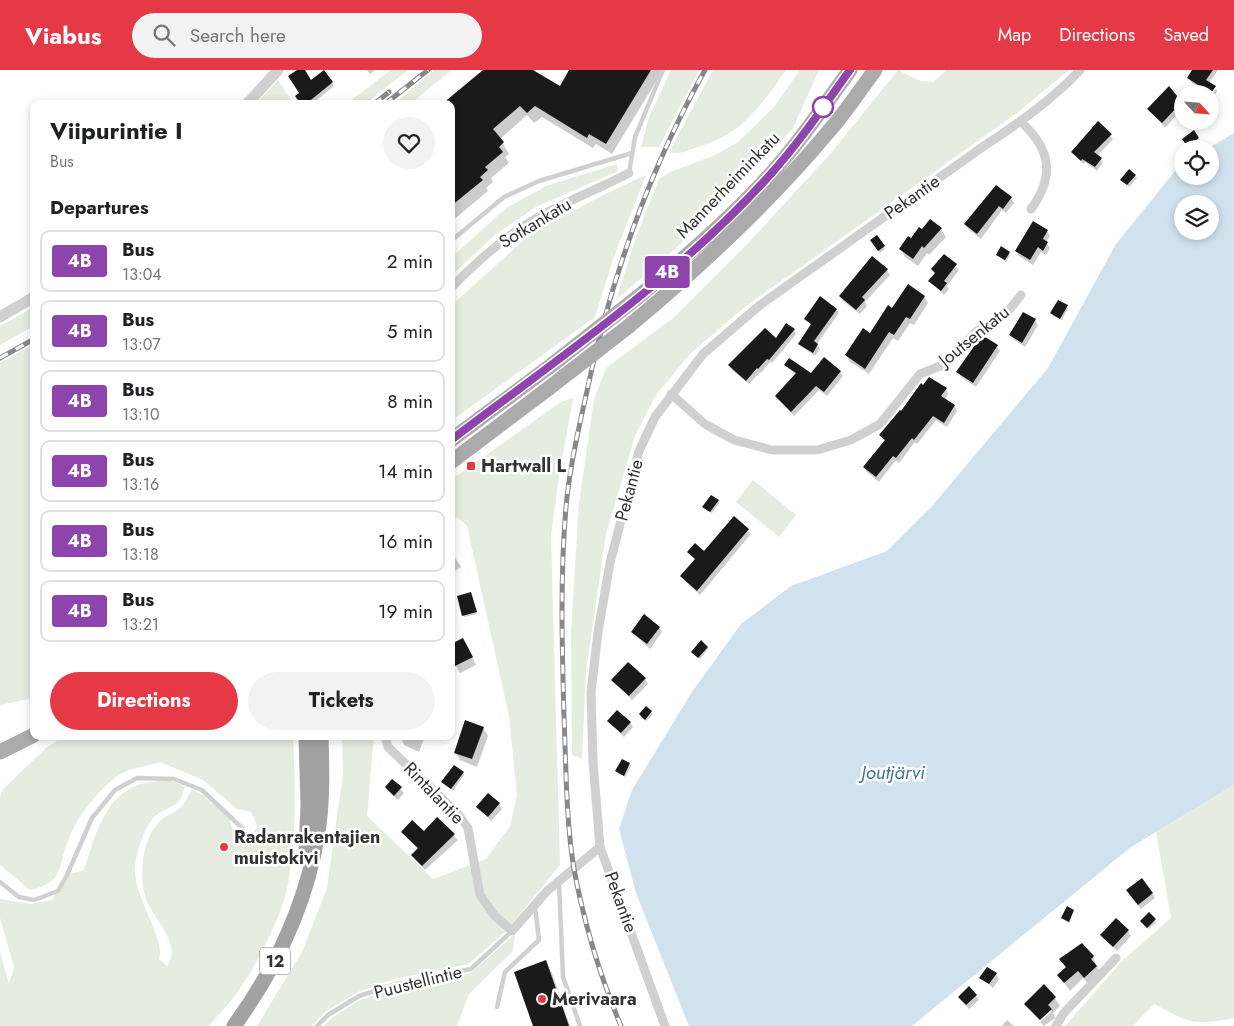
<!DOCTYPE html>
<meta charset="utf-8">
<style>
:root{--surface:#fff;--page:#f2f2f2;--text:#202124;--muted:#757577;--line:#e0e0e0;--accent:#e63946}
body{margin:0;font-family:Jost,sans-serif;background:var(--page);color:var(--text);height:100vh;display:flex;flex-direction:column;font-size:19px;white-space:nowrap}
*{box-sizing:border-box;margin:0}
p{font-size:16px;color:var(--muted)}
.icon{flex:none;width:28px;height:28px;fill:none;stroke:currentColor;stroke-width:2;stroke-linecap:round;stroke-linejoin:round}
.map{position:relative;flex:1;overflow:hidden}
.sheet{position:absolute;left:30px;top:30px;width:425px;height:640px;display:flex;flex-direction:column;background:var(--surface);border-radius:10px;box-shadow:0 2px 8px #0003}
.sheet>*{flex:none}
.badge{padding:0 10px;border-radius:4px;font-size:18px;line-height:32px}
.needle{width:32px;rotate:116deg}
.buttons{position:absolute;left:1174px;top:15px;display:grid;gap:10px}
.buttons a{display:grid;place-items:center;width:45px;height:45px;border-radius:50%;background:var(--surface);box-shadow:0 2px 8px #0003;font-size:25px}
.map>.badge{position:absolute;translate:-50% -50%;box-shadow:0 0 0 2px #fff}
h2{padding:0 20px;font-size:19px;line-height:45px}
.round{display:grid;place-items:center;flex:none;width:52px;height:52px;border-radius:26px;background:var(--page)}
.overview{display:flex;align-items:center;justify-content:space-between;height:85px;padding:0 20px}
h1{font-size:24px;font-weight:700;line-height:38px}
.cta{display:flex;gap:10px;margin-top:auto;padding:10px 20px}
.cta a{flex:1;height:58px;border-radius:30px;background:var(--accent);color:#fff;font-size:20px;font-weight:700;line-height:58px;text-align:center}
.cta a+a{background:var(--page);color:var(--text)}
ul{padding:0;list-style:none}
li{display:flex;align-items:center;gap:15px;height:62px;margin:0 10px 8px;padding:0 10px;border:2px solid var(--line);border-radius:10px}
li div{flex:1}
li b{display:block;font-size:19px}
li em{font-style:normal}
li .badge{min-width:55px;font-weight:700;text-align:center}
header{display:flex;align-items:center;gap:30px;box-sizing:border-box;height:70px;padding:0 25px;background:var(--accent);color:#fff}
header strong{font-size:24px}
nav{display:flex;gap:28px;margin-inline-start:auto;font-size:18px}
.search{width:350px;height:45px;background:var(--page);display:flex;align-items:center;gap:12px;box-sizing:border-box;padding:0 18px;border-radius:28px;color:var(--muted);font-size:19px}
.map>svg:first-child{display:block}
</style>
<header>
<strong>Viabus</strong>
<div class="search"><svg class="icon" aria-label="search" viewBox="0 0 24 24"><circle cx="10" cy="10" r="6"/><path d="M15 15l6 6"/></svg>Search here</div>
<nav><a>Map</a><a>Directions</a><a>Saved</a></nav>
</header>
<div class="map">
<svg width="1234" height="956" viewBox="0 0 1234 956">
<rect width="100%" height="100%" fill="#fff"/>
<path fill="#e6ecdf" d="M391 0H408L365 34H346Z
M434 0H452L410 34H394Z
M671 0H699L659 77H641L649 47Z
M713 0H786C758 39 743 64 695 78 686 81 678 85 669 82Z
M800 0H819L793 58 768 86 674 180 616 230 636 167 659 109 668 103 715 85 738 72 774 37Z
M898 0 921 11 933 12 947 0H1069L1017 43 746 236 691 283 656 325 635 366 606 464 586 601 582 689 572 685 571 562 579 433 594 329 606 298 672 249 750 171 831 83Z
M278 10 294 34H256Z
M617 94 618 101 536 137 495 165 451 206V188L506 138 546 116Z
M646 105 613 189 595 247 451 351V236L528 166 601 126Z
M34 237V256L0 275V256Z
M34 274V628L0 635V293Z
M573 328 559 407 551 465 560 795 506 861 468 894 394 909 358 922 326 941 312 956H257L302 882 327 818 343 704 342 666H374L367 746 433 809 486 789 510 756 517 725 509 646 467 456 457 447 451 451V410L561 332Z
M753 410 796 445 779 467 736 432Z
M65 666H293C295 716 297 766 288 814 283 844 256 897 238 921 230 934 218 945 209 956H0V881L9 914 14 897 0 848V829L31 834 52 830 67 805 84 800C96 763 107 716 152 712 164 710 174 710 185 717 183 721 182 728 179 731 173 738 160 740 153 748 143 760 136 783 135 798 134 829 166 869 159 889L167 896C184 874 150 846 145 826 139 803 142 770 159 752 165 745 175 743 181 737 186 732 188 725 192 720L203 725 212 734 214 733 230 749C230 762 238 767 251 769L257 755 251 742 237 739 203 710 160 692C147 696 126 699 116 707 98 720 75 750 68 771 57 798 65 812 30 820L0 795V727L3 719 46 678Z
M1234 715V948C1191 956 1191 953 1154 934L1133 956H1065L1123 890 1171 848 1156 762Z
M515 864 513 881 469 924 457 956H324L332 948 360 930 397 918 471 903Z"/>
<path fill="#cfe2ee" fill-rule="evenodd" d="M1234 63V715L1131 777 912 956H689L636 823 619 759 632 720 692 622 741 554 791 516 887 481 933 435 1048 298 1116 174 1180 95 1182 93V106H1210V79H1207ZM1182 134H1210V161H1182Z"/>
<path fill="#0003" d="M299 0H303L311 11 332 13 334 16 312 34H302Z
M367 0H375L370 4Z
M485 0H534L536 4 560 18 571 0H663L612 84 596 74 593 78 542 47 534 53 527 45 500 69 509 84 505 87 509 93 491 108 493 112 486 118 488 121 451 152V34Z
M1194 0H1218L1209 13 1214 17 1210 24 1191 12 1189 8Z
M1169 18 1182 31V39L1165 58 1149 39Z
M1216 19 1217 21 1214 26 1212 25Z
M1098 53 1113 69 1097 86 1103 92 1097 101 1085 92 1083 94 1073 82Z
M1193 62 1199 70 1189 77 1184 69Z
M1130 101 1137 108 1129 117 1123 112Z
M1011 128 1014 133 1006 143 1002 140 981 169 968 159 965 154Z
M930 151 941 159 946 167 929 185 927 183 918 196 905 187 901 179 922 160Z
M1047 161 1050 166 1046 172 1050 178 1046 185 1041 182 1033 195 1019 186 1016 181Z
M876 167 885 179 880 183 871 170Z
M1009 183 1010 185 1006 192 997 185Z
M944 185 959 200 947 216 949 219 944 225 930 211 935 204 933 200Z
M887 200 890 205 865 232 867 236 860 244 843 231 840 226Z
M924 226 928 233 914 255 910 253 898 271 893 268 869 304 850 292 846 285 871 265Z
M1067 236 1068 238 1062 250 1053 246 1052 243Z
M836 239 839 243 817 274 820 279 815 286 802 277 800 274 812 256 806 249Z
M1035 250 1038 255 1025 277 1014 270 1011 265Z
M794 259 796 264 772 293 770 292 761 303 760 302 749 314 732 300 730 295Z
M997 276 1000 281 976 317 961 307 958 302Z
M786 295 811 305 840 302 843 306 827 326 819 320 794 346 776 326 796 305Z
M946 319 948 324 945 330 954 336 957 341 947 357 936 350 917 374 915 372 899 393 896 390 879 412 867 402 864 397 885 371 881 365 901 343Z
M718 431 719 433 712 443 705 439Z
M748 460 750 465 700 525 685 511 682 506 696 490 689 482 704 483Z
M451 481 461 497 451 504Z
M472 526 477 544 464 547 463 545Z
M659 557 662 562 650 579 632 562Z
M453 571 467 577 476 595 460 603 455 594 451 596Z
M707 577 708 579 700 589 694 584Z
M645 609 648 614 632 630 613 610Z
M646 637 653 644 646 651 641 646Z
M608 651 630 652 633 657 624 667Z
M483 658 488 666 477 697 460 690 455 682Z
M400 666H425L419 682 404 675Z
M630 694 631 696 625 707 618 703 617 701Z
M463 703 464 705 453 721 443 712Z
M392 711 404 723 398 730 386 718Z
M499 734 502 739 491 751 478 737Z
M437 749 458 770 425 800 412 786 418 780 402 762 424 763Z
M1152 823 1155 828 1141 839 1130 825Z
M1073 841 1070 853 1064 850 1063 848Z
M1149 844 1156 852 1149 859 1143 853Z
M1128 861 1131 866 1117 881 1102 865Z
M1093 887 1101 905 1090 915 1083 908 1070 921 1059 905 1066 898 1061 889Z
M546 892 552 903 570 956H534Z
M996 904 999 909 993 918 981 908Z
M976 926 979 930 969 939 959 927Z
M1055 928 1060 936 1053 943 1055 948 1044 956 1040 952 1052 941V937L1039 950 1026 934Z
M1007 950 1014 956H1002Z"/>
<path fill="#1a1a1a" d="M297 0H305L311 10 324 0 333 12 306 34H301L295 26 299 23 288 6Z
M483 0H533L560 16 569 0H651L606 74 589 64 587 68 535 36 527 43 520 36 493 59 504 72 499 77 503 82 485 97 488 100 480 107 483 110 451 136V34H442Z
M1192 0H1213L1206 10 1216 16 1211 23 1187 8Z
M1169 16 1182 32 1162 53 1147 39Z
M1098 51 1112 64 1094 82 1102 88 1095 97 1082 89 1081 91 1071 82Z
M1194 60 1199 68 1187 76 1182 69Z
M1129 99 1136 105 1127 115 1120 110Z
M996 115 1012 127 1003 139 999 136 977 164 964 154Z
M930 149 942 158 924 178 922 176 913 189 899 179 908 166 911 168 919 157 922 159Z
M1033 151 1048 160 1043 169 1048 172 1043 181 1038 177 1030 190 1015 181Z
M877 165 885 176 878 181 870 170Z
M1001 176 1010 182 1005 190 996 185Z
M944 184 957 194 944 211 947 213 941 221 928 211 935 203 931 199Z
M872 186 888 199 862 227 865 230 856 240 839 226Z
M908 214 925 226 910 249 906 247 894 265 889 262 865 299 845 285 863 258 870 263 888 235 892 238Z
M820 226 837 239 814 271 818 274 813 283 798 274 811 254 804 249Z
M1058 230 1068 235 1060 249 1050 243Z
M1023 242 1036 249 1022 273 1009 265Z
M786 253 795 259 769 290 767 289 758 299 757 298 746 311 728 295 765 258 776 268Z
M982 265 998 275 973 313 956 302Z
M824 287 841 301 824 322 816 316 791 342 775 326 796 303 784 295 789 288 811 303Z
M929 307 947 318 941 326 955 335 944 353 933 346 914 370 912 368 896 388 893 386 876 407 863 397 885 370 879 365 900 340 901 341 921 313 923 315Z
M711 425 719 430 710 442 702 437Z
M734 446 749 459 697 521 680 506 695 489 687 482 695 473 704 481Z
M471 522 477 542 462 546 457 526Z
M644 544 660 557 647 574 631 562Z
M463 568 473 587 455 596 451 589V574Z
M701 570 708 577 698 588 691 582Z
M628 592 646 608 629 626 611 610Z
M646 636 652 641 645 650 639 644Z
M617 640 631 652 621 663 607 651Z
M465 650 484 657 472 689 454 683Z
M622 689 630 693 624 706 615 701Z
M454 695 464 702 451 719 441 712Z
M392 709 402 717 394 726 385 717Z
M488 723 500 733 488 747 476 737Z
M437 747 455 764 422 796 411 785 418 778 401 762 412 750 424 761Z
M1142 808 1153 823 1138 835 1126 820Z
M1067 836 1074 840 1069 852 1061 848Z
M1149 842 1156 849 1147 858 1140 851Z
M1116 848 1129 860 1113 877 1100 865Z
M1082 873 1094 886 1091 889 1097 896 1084 908 1078 901 1064 913 1057 905 1066 897 1059 889Z
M546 890 569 956H533L514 902Z
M987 897 997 903 989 914 979 908Z
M1044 914 1056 927 1048 935 1052 939 1040 950 1024 934Z
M969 916 977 925 966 935 958 927Z"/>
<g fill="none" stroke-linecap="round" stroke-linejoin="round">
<path stroke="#d0d0d0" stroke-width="4.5" d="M629 103 635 67 663 0
M451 171 504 127 539 111 632 83
M559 811 563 907 580 956
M0 812 19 827 34 830 58 821 67 805 92 748 115 720 137 708 174 709 202 720 242 758
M497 937 505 902 539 870 535 837
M317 956 328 945 359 926 396 914 471 899 512 861"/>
<path stroke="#d0d0d0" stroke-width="9" d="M1021 52C1051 79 1055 106 1031 139
M451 218C477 191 504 167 537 148 566 131 599 119 629 103
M671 324 705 354 734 370 772 380H817L851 370 880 354 920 304 945 294 977 261 1006 244 1021 225
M385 666 388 677 458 744 468 758 480 825 495 846 512 861 547 821 600 777
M665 956 600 777 593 692 591 622 598 562 610 493 639 381 655 347 703 284 760 235 984 76C1019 53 1052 30 1080 0
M1056 956 1063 944 1116 888"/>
<path stroke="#d0d0d0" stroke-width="11" d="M247 34 278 0
M0 247 34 227"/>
<path stroke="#ababab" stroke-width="15" d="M638 227C683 189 729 150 769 106 799 73 824 36 850 0
M629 256C701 196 769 133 829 61 846 42 860 20 875 0
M451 370 553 294
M451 392 549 318
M0 682 34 665"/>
<path stroke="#a2a2a2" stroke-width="15" d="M306 666 308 735 306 782
M234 956C276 898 307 833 318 762 323 730 322 698 321 666"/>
<defs>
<path id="rail" d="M374 34 389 22
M385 34 428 0
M0 288 34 269
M621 956C600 906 584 853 574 799 566 752 566 694 564 646 562 577 560 506 566 437 569 401 577 365 585 330 609 214 647 104 705 0"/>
</defs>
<use href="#rail" stroke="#888" stroke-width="5"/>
<use href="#rail" stroke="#fff" stroke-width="3" stroke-dasharray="9" stroke-linecap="butt"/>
<path stroke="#ababab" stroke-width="15" d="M553 294 638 227
M549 318 629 256"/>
</g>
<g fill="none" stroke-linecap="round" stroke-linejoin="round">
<defs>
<path id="line" d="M451 370C560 287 677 208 769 106 799 73 824 36 850 0"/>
</defs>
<use href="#line" stroke="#fff" stroke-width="11"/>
<use href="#line" stroke="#8e44ad" stroke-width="8"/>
</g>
<circle fill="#fff" stroke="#8e44ad" stroke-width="2.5" cx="823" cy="37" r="10"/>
<g fill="#e63946" stroke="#fff" stroke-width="2">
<rect x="466" y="391" width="10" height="10" rx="2.5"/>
<circle cx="224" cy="777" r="5"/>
<circle cx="542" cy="929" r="5"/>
</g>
<g text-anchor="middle" stroke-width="5" stroke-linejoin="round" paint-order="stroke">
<rect fill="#fff" stroke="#707070" stroke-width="1" x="260" y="877.5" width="30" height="27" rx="4"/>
<g font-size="16" font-weight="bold" fill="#333">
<text x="275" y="897">12</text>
</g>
<g font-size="18" fill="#333" stroke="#fff">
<text transform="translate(728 115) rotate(-46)" y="6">Mannerheiminkatu</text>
<text transform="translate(912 127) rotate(-35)" y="6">Pekantie</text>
<text transform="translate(535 153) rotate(-31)" y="6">Sotkankatu</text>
<text transform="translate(974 266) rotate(-39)" y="6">Joutsenkatu</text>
<text transform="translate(629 420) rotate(-75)" y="6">Pekantie</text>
<text transform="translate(434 723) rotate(46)" y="6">Rintalantie</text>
<text transform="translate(621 832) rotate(70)" y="6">Pekantie</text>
<text transform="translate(418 912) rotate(-14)" y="6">Puustellintie</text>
</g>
<g font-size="18" font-weight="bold" fill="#333" stroke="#fff" text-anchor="start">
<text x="481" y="402">Hartwall L</text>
<text x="234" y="773">Radanrakentajien<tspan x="234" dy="21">muistokivi</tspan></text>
<text x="552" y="935">Merivaara</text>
</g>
<g font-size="19" font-style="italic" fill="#3f7597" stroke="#fff">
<text x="893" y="709">Joutjärvi</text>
</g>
</g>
</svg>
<div class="buttons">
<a><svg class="needle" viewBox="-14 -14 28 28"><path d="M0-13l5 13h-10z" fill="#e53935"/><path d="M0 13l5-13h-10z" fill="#757577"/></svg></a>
<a><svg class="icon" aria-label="locate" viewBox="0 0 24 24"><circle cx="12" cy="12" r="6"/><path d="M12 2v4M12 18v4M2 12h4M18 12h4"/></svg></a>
<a><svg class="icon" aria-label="layers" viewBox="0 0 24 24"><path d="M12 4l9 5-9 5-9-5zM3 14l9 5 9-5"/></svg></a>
</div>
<b class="badge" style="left:667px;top:202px;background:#8e44ad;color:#fff">4B</b>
<section class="sheet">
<div class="overview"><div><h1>Viipurintie I</h1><p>Bus</p></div><a class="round"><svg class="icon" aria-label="heart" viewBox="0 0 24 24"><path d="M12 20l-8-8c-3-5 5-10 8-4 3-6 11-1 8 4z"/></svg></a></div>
<h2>Departures</h2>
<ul>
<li><span class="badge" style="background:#8e44ad;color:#fff">4B</span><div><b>Bus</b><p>13:04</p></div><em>2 min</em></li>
<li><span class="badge" style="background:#8e44ad;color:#fff">4B</span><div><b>Bus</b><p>13:07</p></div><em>5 min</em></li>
<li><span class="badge" style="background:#8e44ad;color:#fff">4B</span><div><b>Bus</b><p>13:10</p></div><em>8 min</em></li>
<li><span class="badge" style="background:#8e44ad;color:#fff">4B</span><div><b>Bus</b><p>13:16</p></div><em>14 min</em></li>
<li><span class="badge" style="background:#8e44ad;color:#fff">4B</span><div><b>Bus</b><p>13:18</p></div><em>16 min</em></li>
<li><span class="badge" style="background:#8e44ad;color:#fff">4B</span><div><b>Bus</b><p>13:21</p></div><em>19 min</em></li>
</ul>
<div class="cta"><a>Directions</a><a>Tickets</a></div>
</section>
</div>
